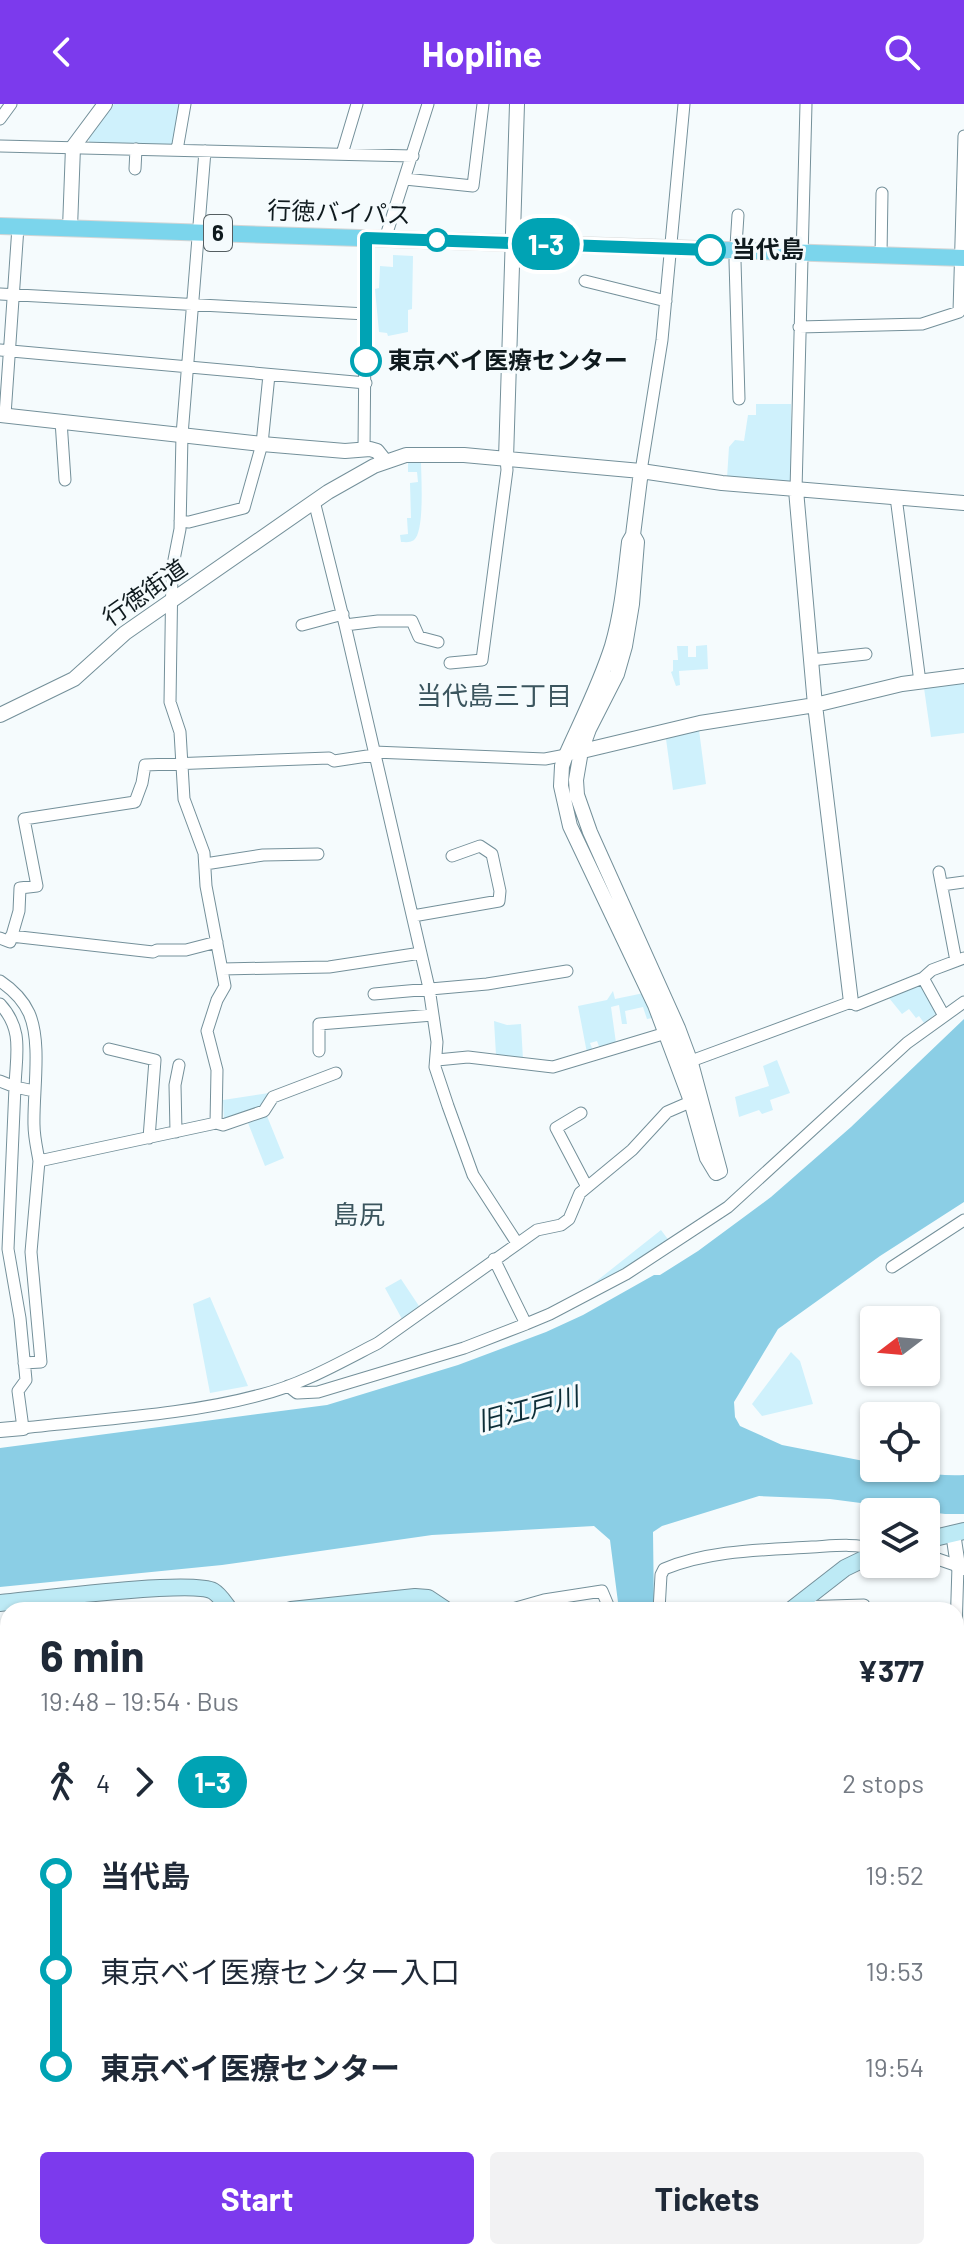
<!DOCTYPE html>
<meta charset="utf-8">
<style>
:root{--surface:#fff;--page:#f2f2f3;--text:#1f2937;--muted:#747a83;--accent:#7c3aed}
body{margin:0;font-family:Barlow,"Noto Sans JP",sans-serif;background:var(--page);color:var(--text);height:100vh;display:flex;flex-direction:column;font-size:30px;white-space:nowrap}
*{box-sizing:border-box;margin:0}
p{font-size:26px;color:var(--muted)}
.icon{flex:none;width:44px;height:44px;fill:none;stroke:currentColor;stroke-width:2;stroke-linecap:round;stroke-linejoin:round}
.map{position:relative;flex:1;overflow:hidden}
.side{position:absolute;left:0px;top:1498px;width:964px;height:658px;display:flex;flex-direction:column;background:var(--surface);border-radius:24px 24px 0 0;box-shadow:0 2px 6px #0004}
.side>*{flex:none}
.badge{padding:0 16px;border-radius:26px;font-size:28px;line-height:52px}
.needle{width:52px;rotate:254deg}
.controls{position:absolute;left:860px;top:1202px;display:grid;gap:16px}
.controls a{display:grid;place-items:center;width:80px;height:80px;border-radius:8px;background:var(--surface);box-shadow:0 2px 6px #0004;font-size:40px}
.map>.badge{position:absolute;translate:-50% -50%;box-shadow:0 0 0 4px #fff}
.legs{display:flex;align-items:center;gap:12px;height:88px;padding:0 40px;font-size:26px}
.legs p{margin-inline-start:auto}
.head{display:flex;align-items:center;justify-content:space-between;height:136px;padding:0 40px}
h1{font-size:44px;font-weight:700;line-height:60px}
.cta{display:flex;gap:16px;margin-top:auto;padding:16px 40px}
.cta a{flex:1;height:92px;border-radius:8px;background:var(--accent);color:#fff;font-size:32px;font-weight:700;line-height:92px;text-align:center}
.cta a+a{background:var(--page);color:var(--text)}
ul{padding:0 40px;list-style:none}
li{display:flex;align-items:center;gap:28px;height:96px;font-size:30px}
li i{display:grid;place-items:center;width:12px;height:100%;margin:0 10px;background:currentColor}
li i::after{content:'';width:20px;height:20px;margin:-10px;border:6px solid;border-radius:50%;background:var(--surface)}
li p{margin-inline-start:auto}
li:first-child i{background:linear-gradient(#0000 50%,currentColor 0)}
li:last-child i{background:linear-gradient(currentColor 50%,#0000 0)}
header{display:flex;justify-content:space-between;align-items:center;height:104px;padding:0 40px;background:var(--accent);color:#fff;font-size:36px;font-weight:700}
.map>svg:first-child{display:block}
</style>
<header><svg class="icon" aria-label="back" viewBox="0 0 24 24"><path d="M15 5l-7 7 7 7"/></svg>Hopline<svg class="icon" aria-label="search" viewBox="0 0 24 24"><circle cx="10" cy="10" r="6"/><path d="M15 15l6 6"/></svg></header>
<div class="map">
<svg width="964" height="2155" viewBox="0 0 964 2155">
<rect width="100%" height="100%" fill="#f5fbfd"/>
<path fill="#cff1fc" d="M114 0H181L174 39 170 41 90 39 88 35Z
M393 151 413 152 412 205 408 206V228L388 232 387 229 379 228 375 185 379 184 380 162 393 163Z
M756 300H791V376L786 380 727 374 729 343 735 336 744 337 748 311H756Z
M408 356H421C421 371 425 427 414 436 410 439 405 438 401 438L400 431 408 430 407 414H411L410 379 418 378 417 368H408Z
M707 541 708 565 679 567 680 581 676 582 671 568 673 567V556H678L677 542H688V553H696V542Z
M964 579V629L931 633 924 584Z
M699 626 706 680 673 686 666 635Z
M921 880 937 909 924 919 919 912 916 914 909 905 902 910 889 894Z
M613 887 615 895 644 889 652 914 647 915 643 903 625 907 627 920H622L619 901 611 903 616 939 600 945 597 937 590 939 593 947 587 949 578 902 607 896Z
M494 917 507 921 521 920 523 956 496 951Z
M777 956 790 989 770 996 773 1006 762 1010 759 1006 739 1013 735 993 769 982 763 962Z
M269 989 260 1004 224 1017 223 996Z
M267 1012 284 1054 265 1062 248 1019Z
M661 1126 670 1138 584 1187Z
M401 1175 419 1202 402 1215 385 1184Z
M210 1193 248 1282 210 1289 193 1200Z
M791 1248 800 1257 813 1300 762 1312 752 1300Z"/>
<path fill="#8bcee5" d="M964 915V1098L880 1152 778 1225 734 1298 735 1313 740 1322 782 1341 874 1359V1364C904 1364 934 1373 964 1371V1410H945L830 1395 759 1392 662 1422 653 1428 654 1506H619L610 1436 594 1422 432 1431 222 1461 0 1483V1344L327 1301 458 1261 546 1228 583 1211 654 1171H660L698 1147 771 1093 851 1023Z"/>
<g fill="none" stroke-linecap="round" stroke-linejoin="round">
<path stroke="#8bcee5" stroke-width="3" d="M0 2075 8 2083
M193 2148 202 2155"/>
<defs>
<path id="minor" d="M0 15 11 0
M0 42 413 52
M177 46 185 0
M342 50 357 0
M135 65 136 45
M405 75 473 82 483 0
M738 111 735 157 739 295
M385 135 428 0
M881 151 882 89
M585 177 666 197
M0 190 366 210
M799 223 922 220 959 208 964 32
M0 246 366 279
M5 311 18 123
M61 317 65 376
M364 346 366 134
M641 367 662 236 684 0
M796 386 806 0
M896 393 920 578
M314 397 345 521 429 884 437 938 435 963 448 1002 473 1071 517 1139
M180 417 189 418 244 404 262 340 269 271
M302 521 343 510
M345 521 378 517H412L419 533 438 538
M811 556 866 550
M450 559 482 556 507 366 506 355
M374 648 545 655 566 651
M205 760 263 751 318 750
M939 768 956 857
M942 781 964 778
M413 812 499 797 500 787 492 750 480 742 452 752
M11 832 153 848 157 846H186L217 838
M0 834 10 838 19 807 20 784 37 782 24 715 135 698 142 679 145 661 329 654 334 657 374 651
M222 865 329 863 421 849
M923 874 944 912
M0 877C12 885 23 896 29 909 42 938 33 989 34 1021 34 1033 37 1045 39 1057
M374 890 487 880 567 867
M0 900C24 926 16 950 15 983L34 987
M109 945 155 956 149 1034
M319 947V920L433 911
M437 956 468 953 553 963 666 929
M683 960 851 898 856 901 923 874 932 866 964 854
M0 977 15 983 8 1145 20 1214 26 1276 18 1287 23 1324C99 1315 187 1311 260 1291 301 1281 341 1258 378 1239L537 1126 561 1121 569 1115 580 1089 632 1046 667 1008 697 995
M581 1009 556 1024 587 1083
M216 1019 223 1021 264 1007 273 993 336 969
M176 1028 175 981 179 961
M494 1155 526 1220
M892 1163 964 1116
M24 1259 41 1258 31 1148 39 1057 216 1019 217 966 207 927 217 896 225 882 206 782 204 749 184 695 180 628 170 598 172 466 180 425 182 331 205 47
M288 1282 297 1289 318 1288 464 1244 526 1220 550 1210 626 1170 728 1103 907 939 964 898
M926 1451 958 1462 956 1526
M797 1503 864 1501
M509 1506 544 1496 602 1487 610 1506
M659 1506 661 1471 664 1465C710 1446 763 1446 812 1443 832 1442 855 1439 874 1445
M0 1669 8 1667
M956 1756 964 1822
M0 1803 8 1812
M956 1845 964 1844
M0 1928 8 1937
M956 1956 964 1955
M0 1999 8 1994
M956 2085 964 2084
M0 2092 8 2097
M168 2148 177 2155
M346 2148 353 2155
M606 2148V2155
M671 2148 672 2155
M910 2148 911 2155
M723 2154 748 2148
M235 2155 241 2148"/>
<path id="tertiary" d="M70 124 73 43 105 0
M0 311 262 340 345 347 370 345 377 347 385 357
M506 355 517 0
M796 386 815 601 851 898
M633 431 637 438 632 500 625 542 617 570 589 625 581 647 576 676 577 691 590 728 678 924 691 959 720 1067 716 1069 707 1054 691 997 655 901 570 722 561 682 562 662 566 651C582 615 600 580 612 542 622 508 625 472 629 438L633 431 641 367
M0 611 74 575 125 529 328 388 374 362 406 351H464L641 367 722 379 964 399
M574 649 700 619 815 601 902 580 964 572
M0 1326 23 1324
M953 1429 958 1462 964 1464
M398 2148 402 2155"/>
<path id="secondary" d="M926 1436 964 1427
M0 1499C33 1496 192 1475 213 1487 220 1491 225 1500 230 1506
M291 1506 415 1493 428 1494 446 1506
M791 1506 845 1464 874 1450"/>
<path id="primary" d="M0 122 964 154"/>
</defs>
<use href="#minor" stroke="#74909a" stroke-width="13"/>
<use href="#tertiary" stroke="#74909a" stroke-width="16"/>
<use href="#secondary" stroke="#74909a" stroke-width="18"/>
<use href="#primary" stroke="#d4d6d6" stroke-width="18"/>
<use href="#minor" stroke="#fff" stroke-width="11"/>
<use href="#tertiary" stroke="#fff" stroke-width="14"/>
<use href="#secondary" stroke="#bdeaf5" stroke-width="16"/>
<use href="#primary" stroke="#7bd5ec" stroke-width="16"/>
</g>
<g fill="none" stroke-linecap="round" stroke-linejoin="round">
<defs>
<path id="line-1" d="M366 257V134L710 146"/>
</defs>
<use href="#line-1" stroke="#fff" stroke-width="18"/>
<use href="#line-1" stroke="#00a3b4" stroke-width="12"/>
</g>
<g fill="#fff" stroke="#00a3b4" stroke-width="4">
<circle cx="437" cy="136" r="10"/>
<circle cx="710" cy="146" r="14"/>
<circle cx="366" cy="257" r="14"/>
</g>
<g text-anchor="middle" stroke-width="6" stroke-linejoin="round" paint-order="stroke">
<rect fill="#f5fbfd" stroke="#545e61" stroke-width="2" x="204" y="111" width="28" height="36" rx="6"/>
<g font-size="22" font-weight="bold" fill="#0f1a1e">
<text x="218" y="137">6</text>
</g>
<g font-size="24" fill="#0f1a1e" stroke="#f5fbfd">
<text transform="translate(339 109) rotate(2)" y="8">行徳バイパス</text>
<text transform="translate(145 489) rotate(-35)" y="8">行徳街道</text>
</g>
<g font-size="24" font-weight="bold" fill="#0f1a1e" stroke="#f5fbfd" text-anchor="start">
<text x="732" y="154">当代島</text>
<text x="388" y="265">東京ベイ医療センター</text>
</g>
<g font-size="26" fill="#3b555e" stroke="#f5fbfd">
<text x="494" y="601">当代島三丁目</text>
<text x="359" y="1120">島尻</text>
</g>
<g font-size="26" font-style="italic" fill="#0d2e38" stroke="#f5fbfd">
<text transform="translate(528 1305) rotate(-15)" y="9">旧江戸川</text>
</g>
</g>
</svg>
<div class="controls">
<a><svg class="needle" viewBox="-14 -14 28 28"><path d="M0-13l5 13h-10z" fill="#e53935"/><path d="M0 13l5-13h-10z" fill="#747a83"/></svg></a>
<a><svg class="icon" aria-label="locate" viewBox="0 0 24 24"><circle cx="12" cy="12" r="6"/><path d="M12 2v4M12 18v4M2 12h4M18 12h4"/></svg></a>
<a><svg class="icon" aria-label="layers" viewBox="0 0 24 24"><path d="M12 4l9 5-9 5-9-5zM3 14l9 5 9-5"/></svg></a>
</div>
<b class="badge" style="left:546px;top:140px;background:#00a3b4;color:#fff">1-3</b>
<section class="side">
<div class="head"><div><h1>6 min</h1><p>19:48 – 19:54 · Bus</p></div><b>¥377</b></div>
<div class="legs"><svg class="icon" aria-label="walk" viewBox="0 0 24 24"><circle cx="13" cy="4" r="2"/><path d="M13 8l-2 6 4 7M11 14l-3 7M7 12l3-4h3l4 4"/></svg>4<svg class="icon" aria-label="forward" viewBox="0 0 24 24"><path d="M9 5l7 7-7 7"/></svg><b class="badge" style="background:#00a3b4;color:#fff">1-3</b><p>2 stops</p></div>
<ul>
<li><i style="color:#00a3b4"></i><b>当代島</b><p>19:52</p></li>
<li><i style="color:#00a3b4"></i><span>東京ベイ医療センター入口</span><p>19:53</p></li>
<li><i style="color:#00a3b4"></i><b>東京ベイ医療センター</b><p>19:54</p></li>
</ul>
<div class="cta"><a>Start</a><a>Tickets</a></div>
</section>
</div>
